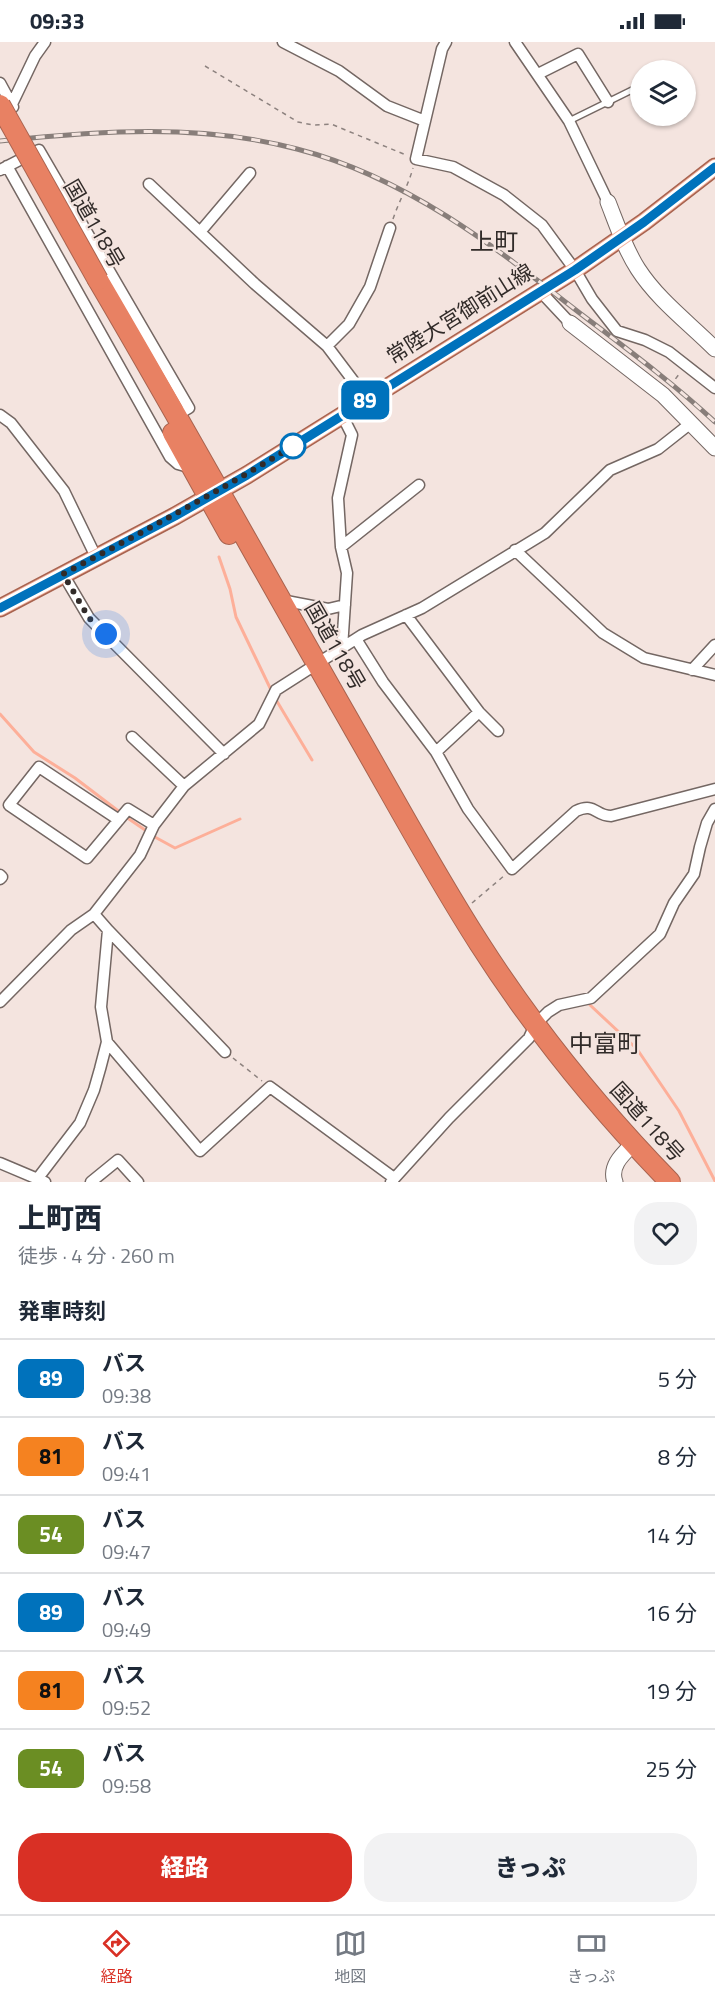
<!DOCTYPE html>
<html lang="ja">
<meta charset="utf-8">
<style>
:root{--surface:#fff;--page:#f2f2f3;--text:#1f2937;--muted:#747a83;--line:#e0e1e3;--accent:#d93025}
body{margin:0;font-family:"Titillium Web","Noto Sans JP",sans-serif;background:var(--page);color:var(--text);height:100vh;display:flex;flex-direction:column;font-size:22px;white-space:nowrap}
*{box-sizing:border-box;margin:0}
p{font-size:20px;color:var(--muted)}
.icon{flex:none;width:33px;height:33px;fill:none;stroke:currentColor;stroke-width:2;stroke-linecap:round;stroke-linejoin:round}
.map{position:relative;height:1140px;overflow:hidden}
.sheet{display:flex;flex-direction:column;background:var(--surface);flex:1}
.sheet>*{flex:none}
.badge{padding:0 12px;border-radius:9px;font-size:21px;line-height:39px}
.buttons{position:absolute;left:630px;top:18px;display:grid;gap:12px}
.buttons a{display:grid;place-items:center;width:66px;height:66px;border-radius:50%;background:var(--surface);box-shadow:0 2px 4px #0004;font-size:30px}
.you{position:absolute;width:30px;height:30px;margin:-15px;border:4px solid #fff;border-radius:50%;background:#1a73e8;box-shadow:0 0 0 9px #1a73e833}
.map>.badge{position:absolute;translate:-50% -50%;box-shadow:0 0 0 3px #fff}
h2{padding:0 18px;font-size:22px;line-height:54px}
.round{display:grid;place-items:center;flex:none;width:63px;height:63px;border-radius:24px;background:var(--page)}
.summary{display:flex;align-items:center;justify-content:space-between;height:102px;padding:0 18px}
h1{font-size:28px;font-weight:800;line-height:45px}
.button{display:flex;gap:12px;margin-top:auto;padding:12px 18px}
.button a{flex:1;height:69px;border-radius:24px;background:var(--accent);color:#fff;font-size:24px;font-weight:800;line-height:69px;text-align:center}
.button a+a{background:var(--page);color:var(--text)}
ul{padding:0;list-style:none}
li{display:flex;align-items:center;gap:18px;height:78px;padding:0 18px;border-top:2px solid var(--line)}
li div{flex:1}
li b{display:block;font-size:22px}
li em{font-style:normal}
li .badge{min-width:66px;font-weight:700;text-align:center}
.status{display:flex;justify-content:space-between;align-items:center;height:42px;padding:0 30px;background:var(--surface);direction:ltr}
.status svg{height:16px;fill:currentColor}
.tabs{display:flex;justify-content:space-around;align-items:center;height:84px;border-top:2px solid var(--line);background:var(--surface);font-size:16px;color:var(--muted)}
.tabs a{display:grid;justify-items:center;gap:3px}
.tabs .active{color:var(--accent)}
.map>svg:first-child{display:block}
</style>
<div class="status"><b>09:33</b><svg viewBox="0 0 49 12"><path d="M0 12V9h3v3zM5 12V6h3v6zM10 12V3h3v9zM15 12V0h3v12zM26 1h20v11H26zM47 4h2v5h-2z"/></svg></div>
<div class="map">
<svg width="715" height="1140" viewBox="0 0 715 1140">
<rect width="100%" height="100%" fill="#f4e4df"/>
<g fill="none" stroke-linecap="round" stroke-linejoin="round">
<path stroke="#fdaf99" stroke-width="3" d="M219 515 230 547 236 575 272 650
M275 656 312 718
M0 672 34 710 75 736 121 771
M126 775 148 790
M153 794 175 806 240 777
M590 963 637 1007 679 1069 715 1139"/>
<defs>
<path id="lane" d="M569 79 632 48"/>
<path id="street" d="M283 0 339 29 387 64 425 79
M446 0 442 7 416 117 453 125 504 153 542 183 575 228 592 257 617 289 645 298 669 310 715 346
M515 0 569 79 608 160
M538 32 578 12 608 60
M0 41 13 65
M12 62 35 14 45 0
M7 124 170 415 178 422 192 426
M0 128 39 108 189 366 177 373
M149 142 255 242 327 304 367 357
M200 190 250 131
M540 249 570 281
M327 304 349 282 370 245 390 186
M0 373 11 381 64 449 96 515
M342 373 352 393 338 456 341 505 347 531 342 606
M341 505 419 443
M515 508 603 591 644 616 715 633
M63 532 89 576 224 712
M281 558 328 567 345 563
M406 573 479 670 498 689
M356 597 383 640 436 710 468 767 512 827 576 769C595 760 595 774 611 774L715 747
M692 628 715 603
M132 695 184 744
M436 710 479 670
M119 778 39 725 9 763 87 816 128 767 154 783
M0 833 2 835 0 837
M108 888 225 1010
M0 960 71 888 94 872 140 813 154 783 184 744 259 682 276 648 362 593 422 566 545 491 610 428 658 407 691 381
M107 1000 200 1109 270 1045 394 1136
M0 1121 45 1140
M38 1136 80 1081 94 1048 100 1027 107 1000 101 965 108 888 94 872
M91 1140 118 1118 138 1140
M391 1140 449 1076 529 996 535 983 548 970 559 963 591 956 660 892 674 861 694 832 700 805 707 781 715 767"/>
<path id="secondary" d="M608 160C617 183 625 207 638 227 658 258 689 281 715 307
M570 281 663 353 715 406
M615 1140C609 1124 623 1112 633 1102"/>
<path id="primary" d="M0 566 175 474 247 433 575 228 644 180 715 125"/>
<path id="highway" d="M98 238C185 386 268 537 354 687 395 758 434 831 479 901 534 987 599 1067 670 1140
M173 391 229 492"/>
</defs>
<use href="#lane" stroke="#746763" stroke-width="8"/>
<use href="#street" stroke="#746763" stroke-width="13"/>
<use href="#secondary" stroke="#746763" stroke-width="17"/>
<use href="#primary" stroke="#a8634f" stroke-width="19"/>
<use href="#highway" stroke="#a8634f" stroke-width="22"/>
<path stroke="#8d827f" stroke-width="1.5" stroke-dasharray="4.5 4.5" stroke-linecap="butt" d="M205 24 298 80 313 83 331 82 406 113
M393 177C399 159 408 144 413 126
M670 344 680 331
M472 861 505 833
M233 1016 262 1039"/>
<use href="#lane" stroke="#fff" stroke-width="5"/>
<use href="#street" stroke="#fff" stroke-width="10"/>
<use href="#secondary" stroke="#fff" stroke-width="15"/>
<use href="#primary" stroke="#f1b3a1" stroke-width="16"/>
<use href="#highway" stroke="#e88163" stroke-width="20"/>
<defs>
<path id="rail" d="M0 99C99 89 200 81 297 107 406 135 494 204 581 272 627 307 673 341 715 380"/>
</defs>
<use href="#rail" stroke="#887e7a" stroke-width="5"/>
<use href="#rail" stroke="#f4e4df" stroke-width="3" stroke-dasharray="9" stroke-linecap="butt"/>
<defs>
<path id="highway-bridge" d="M0 63 98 238"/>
</defs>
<use href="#highway-bridge" stroke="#a8634f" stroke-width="22" stroke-linecap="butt"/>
<use href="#highway-bridge" stroke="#e88163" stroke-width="20"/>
</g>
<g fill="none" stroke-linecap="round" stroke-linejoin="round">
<defs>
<path id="line" d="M0 566 175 474 247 433 575 228 644 180 715 125"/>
</defs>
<use href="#line" stroke="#fff" stroke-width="14"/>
<use href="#line" stroke="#0072bc" stroke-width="9"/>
<path stroke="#312b29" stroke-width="6" stroke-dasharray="0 10.8" d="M106 592 89 576 63 532C145 489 225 446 303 398L293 404"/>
</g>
<circle fill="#fff" stroke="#0072bc" stroke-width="3" cx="293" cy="404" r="12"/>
<g text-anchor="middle" stroke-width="4.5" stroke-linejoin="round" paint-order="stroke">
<g font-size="21" fill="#312b29" stroke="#f4e4df">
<text transform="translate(94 182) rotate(60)" y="7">国道118号</text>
<text transform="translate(460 272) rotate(-32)" y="7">常陸大宮御前山線</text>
<text transform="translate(335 604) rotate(60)" y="7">国道118号</text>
<text transform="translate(647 1080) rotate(48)" y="7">国道118号</text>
</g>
<g font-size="24" fill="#312b29" stroke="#f4e4df">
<text x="494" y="208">上町</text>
<text x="605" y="1010">中富町</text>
</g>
</g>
</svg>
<div class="buttons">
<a><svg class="icon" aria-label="layers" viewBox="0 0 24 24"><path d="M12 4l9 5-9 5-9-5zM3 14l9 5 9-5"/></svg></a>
</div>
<div class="you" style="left:106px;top:592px"></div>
<b class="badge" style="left:365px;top:358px;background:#0072bc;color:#fff">89</b>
</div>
<section class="sheet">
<div class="summary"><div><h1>上町西</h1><p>徒歩 · 4 分 · 260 m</p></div><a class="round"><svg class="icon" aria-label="heart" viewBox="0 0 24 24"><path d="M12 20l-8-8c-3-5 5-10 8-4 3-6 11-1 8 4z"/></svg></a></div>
<h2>発車時刻</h2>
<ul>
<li><span class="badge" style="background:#0072bc;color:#fff">89</span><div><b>バス</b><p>09:38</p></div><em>5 分</em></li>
<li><span class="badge" style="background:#f58220;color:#111">81</span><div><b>バス</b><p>09:41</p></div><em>8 分</em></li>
<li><span class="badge" style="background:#6b8e23;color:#fff">54</span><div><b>バス</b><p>09:47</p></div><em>14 分</em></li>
<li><span class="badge" style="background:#0072bc;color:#fff">89</span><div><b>バス</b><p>09:49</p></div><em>16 分</em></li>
<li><span class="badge" style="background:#f58220;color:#111">81</span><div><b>バス</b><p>09:52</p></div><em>19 分</em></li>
<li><span class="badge" style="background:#6b8e23;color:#fff">54</span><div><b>バス</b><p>09:58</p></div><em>25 分</em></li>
</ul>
<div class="button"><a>経路</a><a>きっぷ</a></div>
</section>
<nav class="tabs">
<a class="active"><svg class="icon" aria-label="directions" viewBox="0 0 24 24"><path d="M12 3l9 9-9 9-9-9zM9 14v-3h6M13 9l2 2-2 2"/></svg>経路</a>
<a><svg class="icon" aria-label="map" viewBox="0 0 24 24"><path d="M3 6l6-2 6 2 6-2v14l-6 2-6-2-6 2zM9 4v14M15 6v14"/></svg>地図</a>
<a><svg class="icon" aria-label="tickets" viewBox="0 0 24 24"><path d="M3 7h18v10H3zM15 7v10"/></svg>きっぷ</a>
</nav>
